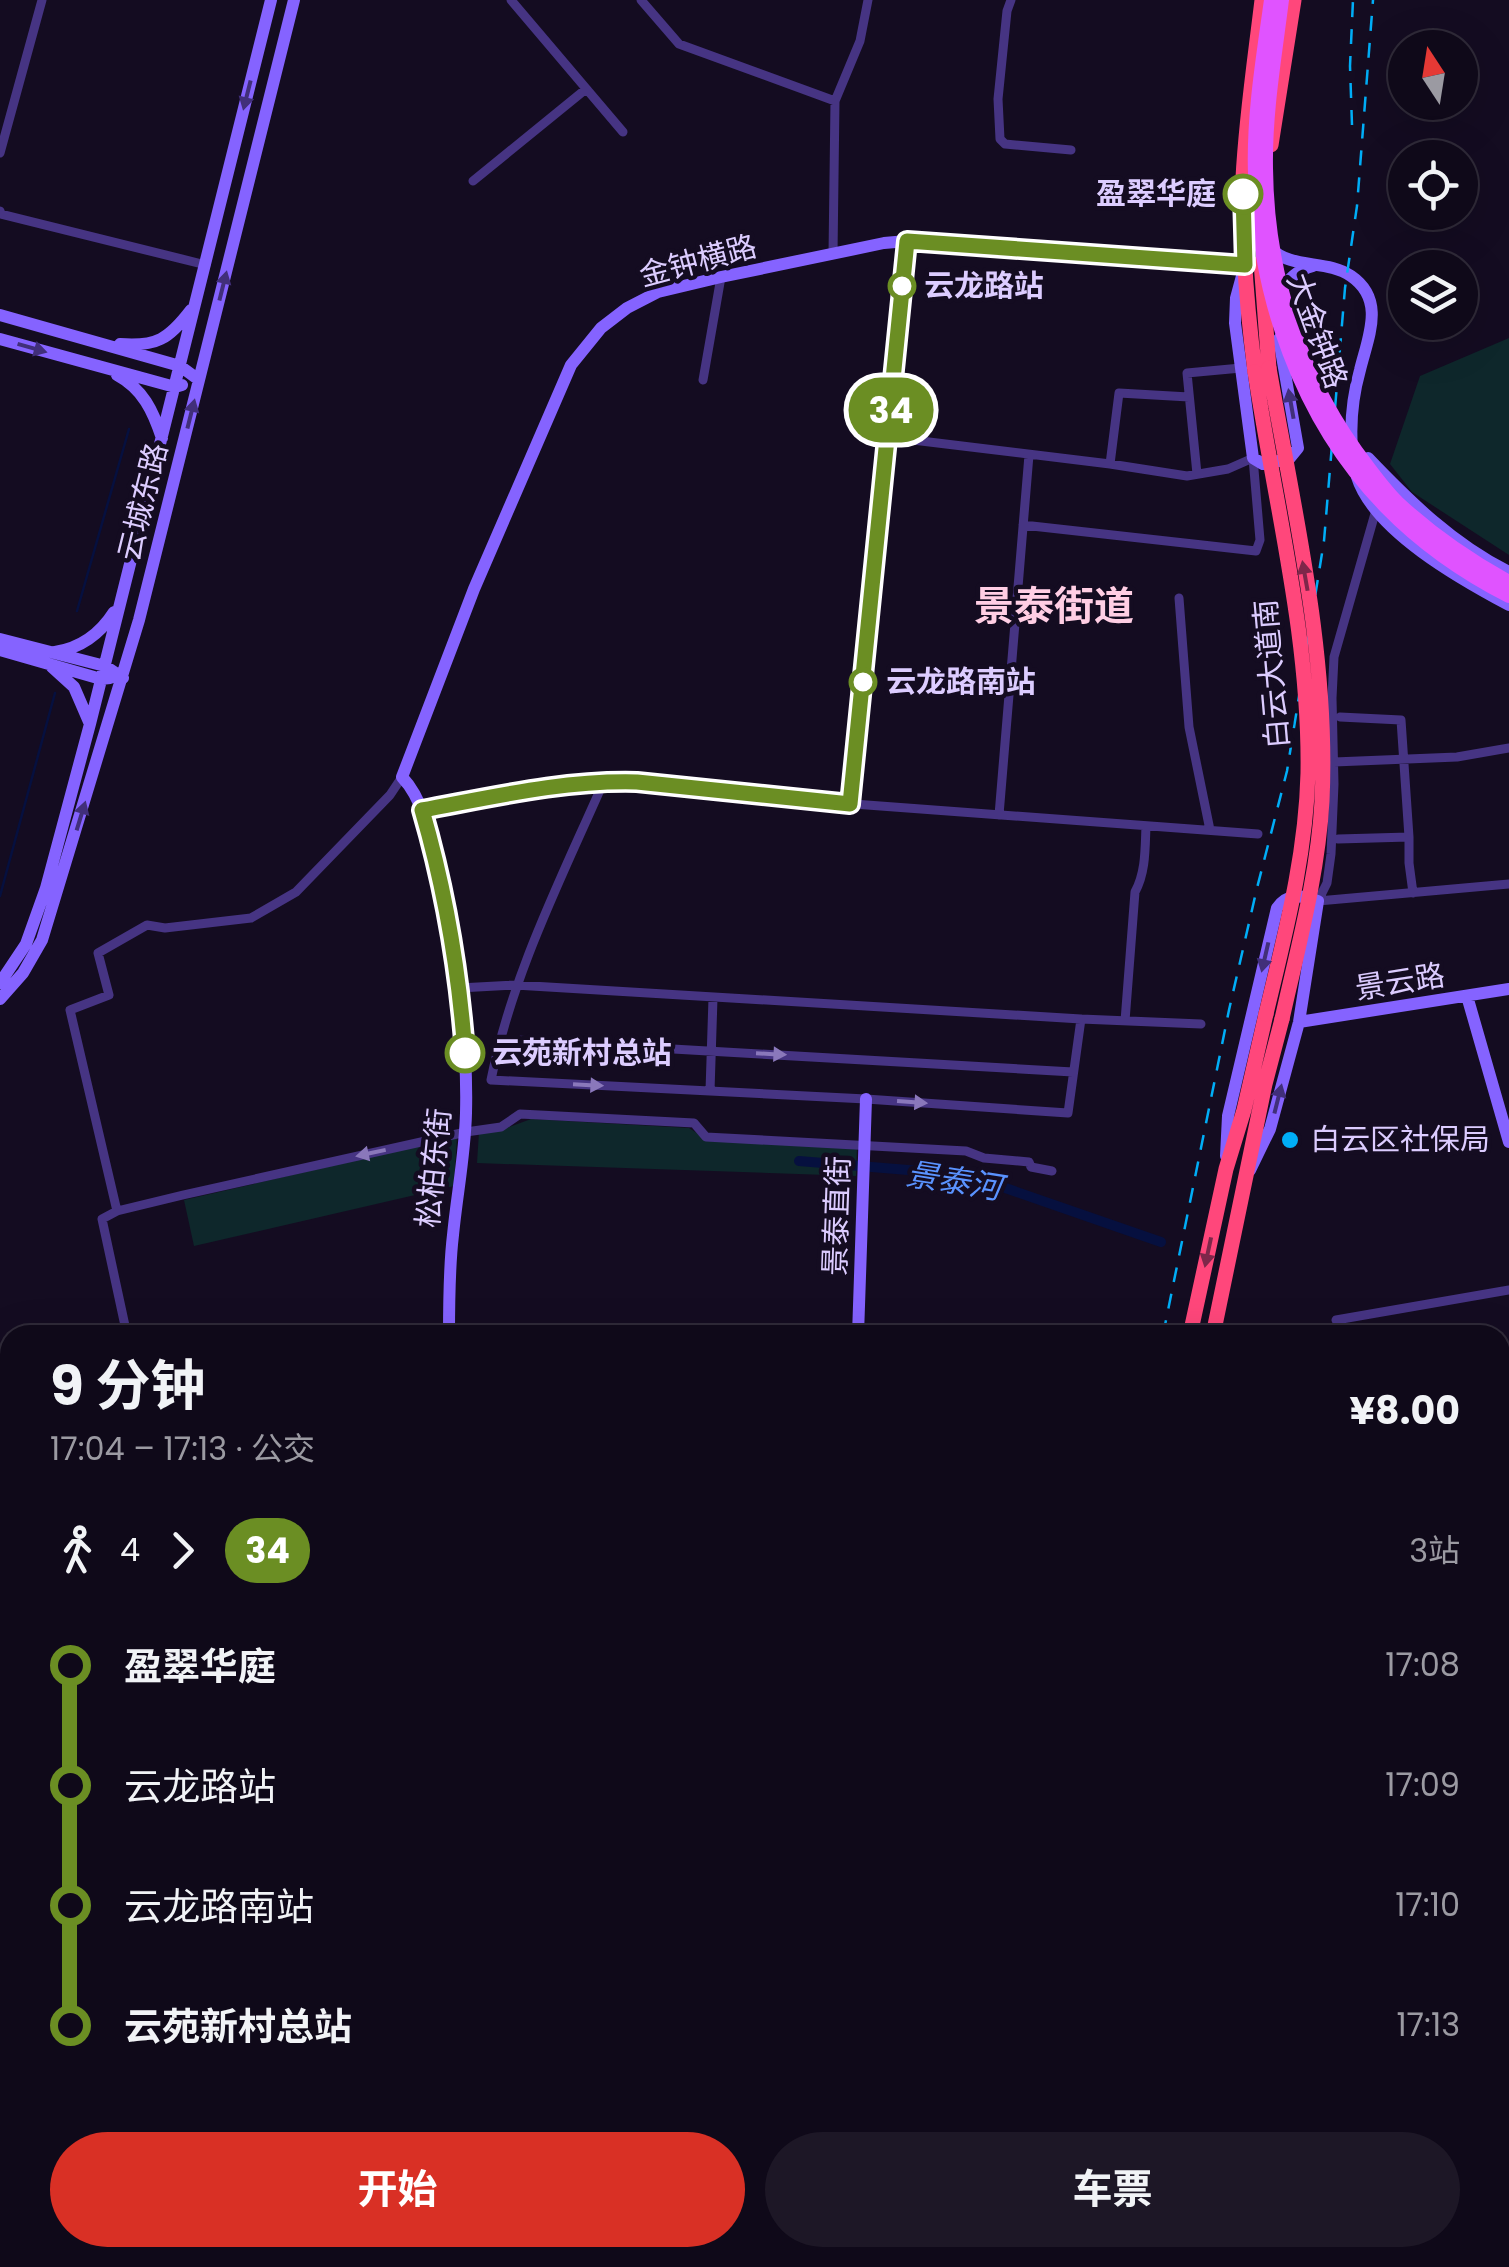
<!DOCTYPE html>
<html lang="zh">
<meta charset="utf-8">
<style>
:root{--surface:#0f0919;--page:#1d1726;--text:#f1f3f6;--muted:#9b9aa2;--line:#2f2a38;--accent:#d93025}
body{margin:0;font-family:Poppins,"Noto Sans SC",sans-serif;background:var(--page);color:var(--text);height:100vh;display:flex;flex-direction:column;font-size:38px;white-space:nowrap}
*{box-sizing:border-box;margin:0}
p{font-size:32px;color:var(--muted)}
.icon{flex:none;width:55px;height:55px;fill:none;stroke:currentColor;stroke-width:2;stroke-linecap:round;stroke-linejoin:round}
.map{position:relative;flex:1;overflow:hidden}
.side{position:absolute;left:0px;top:1325px;width:1510px;height:942px;display:flex;flex-direction:column;background:var(--surface);border-radius:30px 30px 0 0;box-shadow:0 10px 40px #0002,0 0 0 2px var(--line)}
.side>*{flex:none}
.badge{padding:0 20px;border-radius:32px;font-size:35px;line-height:65px}
.needle{width:65px;rotate:348deg}
.fabs{position:absolute;left:1388px;top:30px;display:grid;gap:20px}
.fabs a{display:grid;place-items:center;width:90px;height:90px;border-radius:50%;background:var(--surface);box-shadow:0 10px 40px #0002,0 0 0 2px var(--line);font-size:50px}
.map>.badge{position:absolute;translate:-50% -50%;box-shadow:0 0 0 5px #fff}
.legs{display:flex;align-items:center;gap:15px;height:110px;padding:0 50px;font-size:32px}
.legs p{margin-inline-start:auto}
.overview{display:flex;align-items:center;justify-content:space-between;height:170px;padding:0 50px}
h1{font-size:55px;font-weight:700;line-height:75px}
.action{display:flex;gap:20px;margin-top:auto;padding:20px 50px}
.action a{flex:1;height:115px;border-radius:60px;background:var(--accent);color:#fff;font-size:40px;font-weight:700;line-height:115px;text-align:center}
.action a+a{background:var(--page);color:var(--text)}
ul{padding:0 50px;list-style:none}
li{display:flex;align-items:center;gap:35px;height:120px;font-size:38px}
li i{display:grid;place-items:center;width:15px;height:100%;margin:0 12px;background:currentColor}
li i::after{content:'';width:25px;height:25px;margin:-12px;border:8px solid;border-radius:50%;background:var(--surface)}
li p{margin-inline-start:auto}
li:first-child i{background:linear-gradient(#0000 50%,currentColor 0)}
li:last-child i{background:linear-gradient(currentColor 50%,#0000 0)}
.map>svg:first-child{display:block}
</style>
<div class="map">
<svg width="1509" height="2267" viewBox="0 0 1509 2267">
<rect width="100%" height="100%" fill="#140c21"/>
<path fill="#0e272b" d="M1509 338V555L1412 492 1390 464 1420 376Z
M531 1119 689 1128 706 1139 857 1148 856 1176 477 1163 479 1132 501 1130Z
M457 1137 454 1186 194 1246 184 1200Z"/>
<g fill="none" stroke-linecap="round" stroke-linejoin="round">
<path stroke="#06103f" stroke-width="2.5" d="M77 611 129 429
M0 896 55 693"/>
<path stroke="#06103f" stroke-width="10" d="M799 1161 920 1171 991 1183 1161 1242"/>
<path stroke="#463483" stroke-width="9" d="M511 0 623 132
M641 0 679 44 835 101
M1011 0 1007 11 998 99 1000 139 1005 144 1071 150
M0 153 42 0
M473 181 586 89
M0 211 1 214 206 265
M833 254 835 101 860 41 868 0
M703 380 721 277
M888 437 1110 464 1187 476 1228 469 1253 458 1260 540 1256 551 1023 525
M1110 464 1119 393 1189 397
M1197 474 1187 373 1241 368
M1179 598 1189 727 1210 830
M1340 717 1401 720 1409 837V863L1413 893
M1334 762 1457 757 1509 748
M604 781C561 879 512 975 491 1080L866 1099 1068 1113 1081 1019
M851 804 907 241
M421 810 559 785 604 781 637 782 800 800 1258 834
M999 815 1029 455
M1338 839 1409 837
M1318 901 1327 883 1331 854 1334 784 1332 698 1334 657 1376 510
M1318 901 1509 884
M459 988 515 985 1081 1019 1201 1024
M1125 1021 1135 892C1146 872 1145 848 1146 826
M499 1039 1073 1072
M710 1091 713 998
M117 1211 70 1010 109 995 98 953 147 925 165 928 251 918 296 892 390 795 402 777
M1336 1320 1509 1290
M127 1335 102 1219 117 1211 183 1195 466 1132 501 1127 520 1114 694 1123 706 1137 966 1151 984 1158 1029 1162 1031 1167 1052 1171
M0 1708 10 1703"/>
<path stroke="#8563ff" stroke-width="12" d="M1270 248C1292 270 1326 259 1351 276 1386 300 1368 337 1360 370 1353 395 1350 422 1352 448
M1280 293C1288 279 1297 270 1313 266
M0 315 180 366 199 380
M0 339 175 387 182 385
M120 344C156 347 169 339 191 310
M117 375C143 389 153 411 162 438
M1368 458C1410 502 1454 545 1509 572
M1357 477C1374 531 1462 580 1509 605
M0 639 105 666 123 678
M0 650 101 679 110 678
M55 652C81 648 100 634 114 612
M52 667 74 687 90 724
M0 983 26 944 46 888 90 724 271 0
M1467 996 1509 1142
M0 999 23 973 42 940 139 620 294 0
M1299 1022 1509 989
M1226 1156 1228 1116 1277 908C1287 893 1302 895 1318 901L1299 1022 1270 1129 1250 1170
M449 1335C449 1302 449 1268 453 1235 457 1194 465 1154 466 1113 468 1033 455 955 438 877 431 843 426 802 402 777L474 589 571 365 601 328 627 308 658 292 721 277 884 243 907 241 1245 265 1236 298 1235 323 1253 458 1263 464 1289 459 1298 448 1279 339
M858 1335 866 1099
M1500 1482 1509 1480
M1500 1494 1509 1492
M0 1524 10 1519
M1453 2258 1455 2267
M1021 2267 1023 2258
M1043 2267 1045 2258"/>
<path stroke="#e053ff" stroke-width="14" d="M1500 1960 1509 1957
M1500 2040 1509 2041
M0 2093 10 2095"/>
<path stroke="#ff477b" stroke-width="15" d="M1271 145 1294 0
M1261 262 1269 368
M1255 372C1247 308 1241 242 1243 178 1246 118 1255 59 1262 0
M1190 1335 1226 1169 1244 1110 1266 1014
M1213 1335 1265 1084 1282 1019
M0 1902 10 1914
M0 1954 10 1958
M0 1972 10 1976
M1500 1979 1509 1976
M1500 1998 1509 1995
M1500 2012 1509 2009
M1500 2030 1509 2028
M0 2067 10 2069
M0 2158 10 2174
M0 2186 10 2202
M44 2258 48 2267
M59 2258 64 2267
M82 2258 84 2267
M127 2258 128 2267
M140 2258 141 2267
M1035 2267 1037 2258"/>
<path stroke="#00aef7" stroke-width="2.5" stroke-dasharray="15 12" stroke-linecap="butt" d="M1352 125 1350 66 1353 0
M1163 1335 1229 1010 1257 888 1287 771 1324 541 1345 288 1357 206 1373 0
M983 2267 985 2258"/>
<path stroke="#e053ff" stroke-width="14" d="M1271 0C1263 58 1253 116 1255 174 1258 294 1300 420 1386 507 1421 543 1464 573 1509 596
M1282 0C1275 56 1265 112 1266 168 1267 276 1301 381 1368 467 1377 479 1386 491 1397 502 1431 534 1469 560 1509 582"/>
<path stroke="#ff477b" stroke-width="15" d="M1269 368C1294 511 1329 655 1322 801 1318 875 1298 947 1282 1019
M1255 372C1275 505 1310 637 1308 773 1306 856 1285 934 1266 1014
M0 1924 10 1936
M0 2105 10 2107"/>
</g>
<defs><path id="oneway-solid" d="M-6-.8H1V-3.2L6.5 0L1 3.2V.8H-6Z" transform="scale(2.5)"/></defs>
<g fill="#412f7a">
<use href="#oneway-solid" transform="translate(247 95) rotate(104)"/>
<use href="#oneway-solid" transform="translate(223 286) rotate(-76)"/>
<use href="#oneway-solid" transform="translate(32 348) rotate(16)"/>
<use href="#oneway-solid" transform="translate(1291 404) rotate(-100)"/>
<use href="#oneway-solid" transform="translate(191 414) rotate(-76)"/>
<use href="#oneway-solid" transform="translate(81 816) rotate(-73)"/>
<use href="#oneway-solid" transform="translate(1265 957) rotate(103)"/>
<use href="#oneway-solid" transform="translate(1278 1099) rotate(-76)"/>
</g>
<g fill="#7e274a">
<use href="#oneway-solid" transform="translate(1305 576) rotate(-100)"/>
<use href="#oneway-solid" transform="translate(1208 1252) rotate(102)"/>
</g>
<g fill="#8a78bb">
<use href="#oneway-solid" transform="translate(771 1054) rotate(3)"/>
<use href="#oneway-solid" transform="translate(588 1085) rotate(3)"/>
<use href="#oneway-solid" transform="translate(912 1102) rotate(4)"/>
<use href="#oneway-solid" transform="translate(371 1153) rotate(168)"/>
</g>
<g fill="none" stroke-linecap="round" stroke-linejoin="round">
<defs>
<path id="line-1" d="M465 1053C459 972 445 889 422 810 493 797 564 780 637 782L850 804 907 241 1245 265 1243 194"/>
</defs>
<use href="#line-1" stroke="#fff" stroke-width="22"/>
<use href="#line-1" stroke="#6b8e23" stroke-width="15"/>
</g>
<g fill="#fff" stroke="#6b8e23" stroke-width="5">
<circle cx="1243" cy="194" r="18"/>
<circle cx="902" cy="286" r="12"/>
<circle cx="863" cy="682" r="12"/>
<circle cx="465" cy="1053" r="18"/>
</g>
<circle fill="#00aef7" stroke="#140c21" stroke-width="4" cx="1290" cy="1140" r="10"/>
<g text-anchor="middle" stroke-width="9" stroke-linejoin="round" paint-order="stroke">
<g font-size="30" font-weight="bold" fill="#dcccff" stroke="#140c21" text-anchor="start">
<text x="1216" y="204" text-anchor="end">盈翠华庭</text>
<text x="924" y="296">云龙路站</text>
<text x="886" y="692">云龙路南站</text>
<text x="492" y="1063">云苑新村总站</text>
</g>
<g font-size="30" fill="#dcccff" stroke="#140c21">
<text transform="translate(698 261) rotate(-15)" y="10">金钟横路</text>
<text transform="translate(1317 331) rotate(70)" y="10">大金钟路</text>
<text transform="translate(143 502) rotate(-76)" y="10">云城东路</text>
<text transform="translate(1272 674) rotate(-95)" y="10">白云大道南</text>
<text transform="translate(1400 982) rotate(-9)" y="10">景云路</text>
<text transform="translate(434 1168) rotate(-84)" y="10">松柏东街</text>
<text transform="translate(837 1216) rotate(-88)" y="10">景泰直街</text>
</g>
<g font-size="30" fill="#dcccff" stroke="#140c21" text-anchor="start">
<text x="1310" y="1150">白云区社保局</text>
</g>
<g font-size="32" font-style="italic" fill="#5a93ff" stroke="#140c21">
<text transform="translate(954 1181) rotate(9)" y="11">景泰河</text>
</g>
<g font-size="40" font-weight="bold" fill="#ffcee4" stroke="#140c21">
<text x="1054" y="620">景泰街道</text>
</g>
</g>
</svg>
<div class="fabs">
<a><svg class="needle" viewBox="-14 -14 28 28"><path d="M0-13l5 13h-10z" fill="#e53935"/><path d="M0 13l5-13h-10z" fill="#9b9aa2"/></svg></a>
<a><svg class="icon" aria-label="locate" viewBox="0 0 24 24"><circle cx="12" cy="12" r="6"/><path d="M12 2v4M12 18v4M2 12h4M18 12h4"/></svg></a>
<a><svg class="icon" aria-label="layers" viewBox="0 0 24 24"><path d="M12 4l9 5-9 5-9-5zM3 14l9 5 9-5"/></svg></a>
</div>
<b class="badge" style="left:891px;top:410px;background:#6b8e23;color:#fff">34</b>
<section class="side">
<div class="overview"><div><h1>9 分钟</h1><p>17:04 – 17:13 · 公交</p></div><b>¥8.00</b></div>
<div class="legs"><svg class="icon" aria-label="walk" viewBox="0 0 24 24"><circle cx="13" cy="4" r="2"/><path d="M13 8l-2 6 4 7M11 14l-3 7M7 12l3-4h3l4 4"/></svg>4<svg class="icon" aria-label="forward" viewBox="0 0 24 24"><path d="M9 5l7 7-7 7"/></svg><b class="badge" style="background:#6b8e23;color:#fff">34</b><p>3站</p></div>
<ul>
<li><i style="color:#6b8e23"></i><b>盈翠华庭</b><p>17:08</p></li>
<li><i style="color:#6b8e23"></i><span>云龙路站</span><p>17:09</p></li>
<li><i style="color:#6b8e23"></i><span>云龙路南站</span><p>17:10</p></li>
<li><i style="color:#6b8e23"></i><b>云苑新村总站</b><p>17:13</p></li>
</ul>
<div class="action"><a>开始</a><a>车票</a></div>
</section>
</div>
